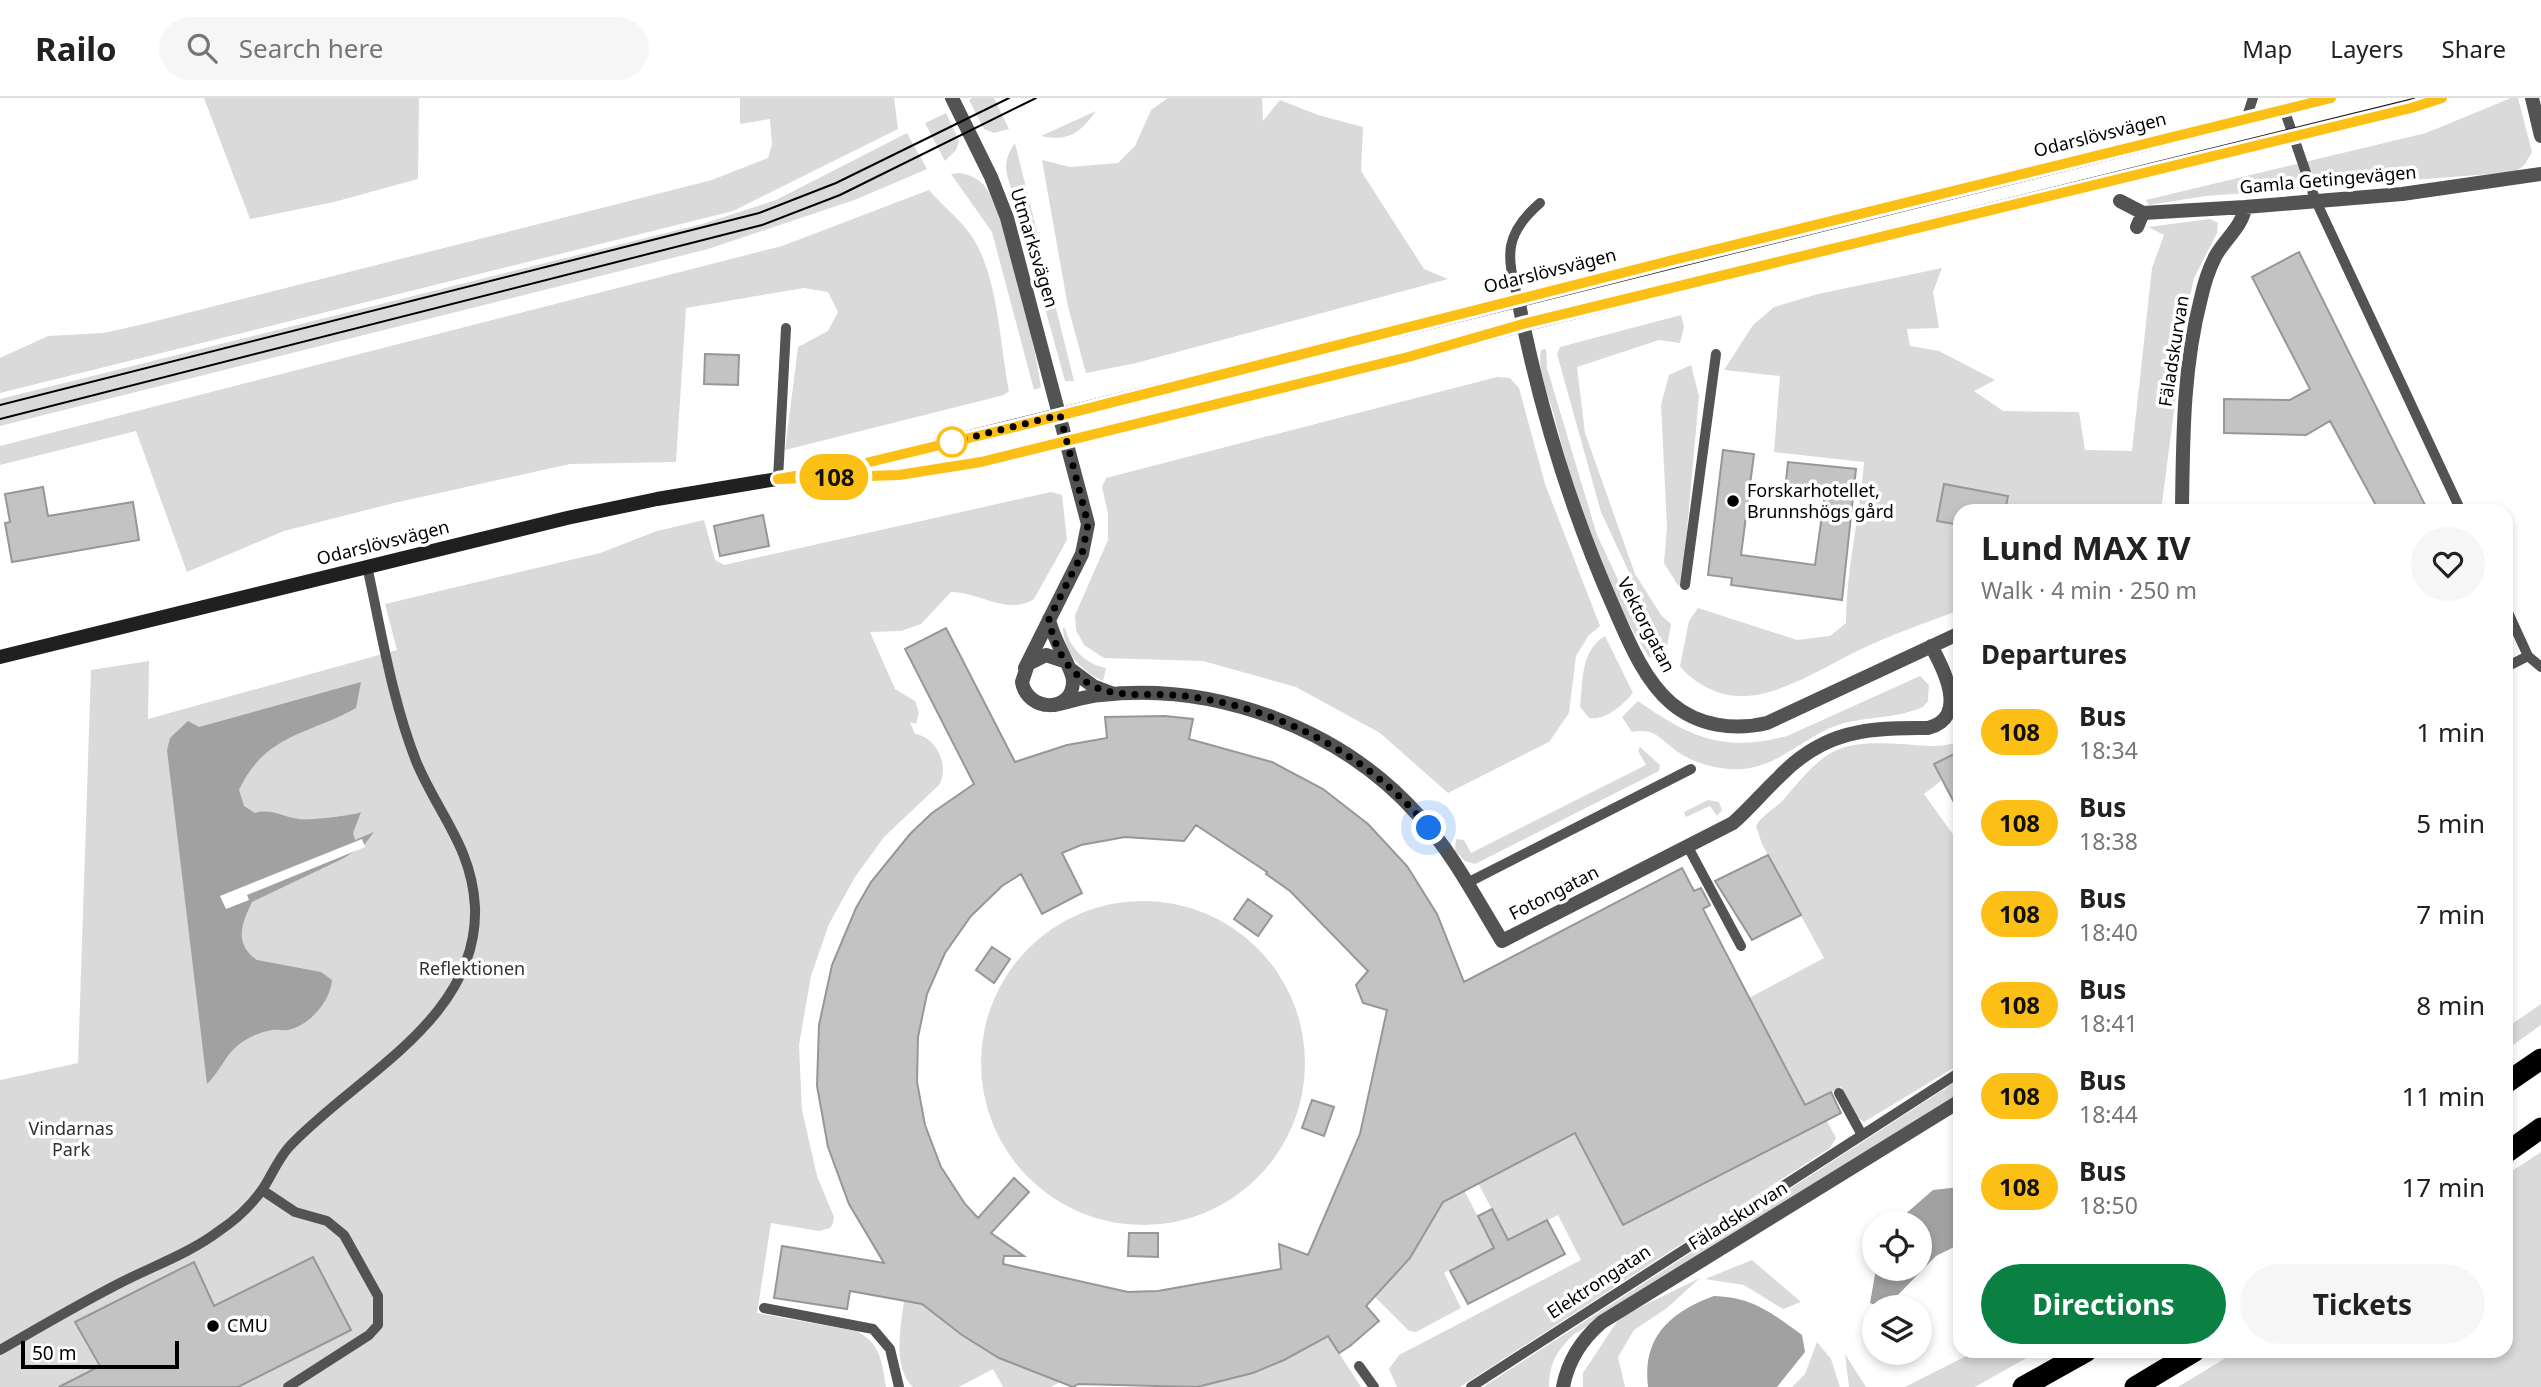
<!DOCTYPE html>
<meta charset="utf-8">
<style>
:root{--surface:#fff;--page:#f6f6f6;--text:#222;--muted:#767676;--line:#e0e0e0;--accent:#0b8043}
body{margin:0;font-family:"Noto Sans",sans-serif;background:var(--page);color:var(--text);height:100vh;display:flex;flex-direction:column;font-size:26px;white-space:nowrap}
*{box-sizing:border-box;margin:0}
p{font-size:23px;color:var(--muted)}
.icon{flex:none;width:38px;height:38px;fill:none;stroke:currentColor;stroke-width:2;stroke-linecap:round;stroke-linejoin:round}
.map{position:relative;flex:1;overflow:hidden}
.drawer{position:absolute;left:1953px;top:406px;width:560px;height:854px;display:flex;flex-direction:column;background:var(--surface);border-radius:21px;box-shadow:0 4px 10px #0003}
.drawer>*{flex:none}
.badge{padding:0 14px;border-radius:23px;font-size:24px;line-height:46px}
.controls{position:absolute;left:1862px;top:1113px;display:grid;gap:14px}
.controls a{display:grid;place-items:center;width:70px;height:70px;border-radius:50%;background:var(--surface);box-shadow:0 4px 10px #0003;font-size:35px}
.scale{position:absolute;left:21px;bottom:18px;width:158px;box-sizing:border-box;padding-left:7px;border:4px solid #000;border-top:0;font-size:19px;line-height:24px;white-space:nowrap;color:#000;-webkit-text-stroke:5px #fff;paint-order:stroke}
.you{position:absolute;width:35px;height:35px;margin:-18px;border:5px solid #fff;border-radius:50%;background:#1a73e8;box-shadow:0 0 0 10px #1a73e833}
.map>.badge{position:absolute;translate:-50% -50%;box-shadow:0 0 0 4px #fff}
h2{padding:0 28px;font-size:26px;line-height:63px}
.round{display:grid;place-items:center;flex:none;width:74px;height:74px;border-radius:37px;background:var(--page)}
.headline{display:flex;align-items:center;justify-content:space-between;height:119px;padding:0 28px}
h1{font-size:33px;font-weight:700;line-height:52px}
.cta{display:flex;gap:14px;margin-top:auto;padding:14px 28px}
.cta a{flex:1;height:80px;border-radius:42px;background:var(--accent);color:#fff;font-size:28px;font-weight:700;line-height:80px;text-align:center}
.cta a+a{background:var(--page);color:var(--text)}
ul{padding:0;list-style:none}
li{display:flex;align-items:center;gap:21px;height:91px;padding:0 28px}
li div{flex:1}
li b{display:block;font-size:26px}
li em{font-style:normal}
li .badge{min-width:77px;font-weight:700;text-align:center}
header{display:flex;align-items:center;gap:42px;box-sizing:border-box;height:98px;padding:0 35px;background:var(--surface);border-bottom:2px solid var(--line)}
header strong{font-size:33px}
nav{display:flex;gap:38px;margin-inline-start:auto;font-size:24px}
.search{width:490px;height:63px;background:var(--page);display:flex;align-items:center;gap:18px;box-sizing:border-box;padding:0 24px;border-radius:38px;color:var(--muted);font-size:26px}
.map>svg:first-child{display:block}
</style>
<header>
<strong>Railo</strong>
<div class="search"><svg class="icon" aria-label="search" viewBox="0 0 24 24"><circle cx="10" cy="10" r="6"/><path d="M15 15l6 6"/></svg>Search here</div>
<nav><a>Map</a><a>Layers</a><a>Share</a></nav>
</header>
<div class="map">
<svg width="2541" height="1289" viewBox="0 0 2541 1289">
<rect width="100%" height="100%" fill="#fff"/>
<path fill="#dadada" d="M204 0H419L418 81 334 104 250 121Z
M740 0H894L898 31 733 113 0 295V260L48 238 104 235 148 225 712 82 768 60 772 47 770 21 740 26Z
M973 0H994L1009 31 994 35 984 31 969 2Z
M1168 0H1262L1263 23 1280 2 1318 17 1363 29 1361 73 1424 171 1448 181 1136 265 1086 275 1068 209 1042 62 1070 69 1118 65 1135 48 1151 12Z
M2511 0H2518L2532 54 2525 66 2516 74 2206 98 2149 107 2146 102 2426 35Z
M1096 13C1080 35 1068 44 1041 38Z
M946 15 959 43 956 52 945 63 925 25Z
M907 35 927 71 857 101 708 151 0 328V301L702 126 776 102Z
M1015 45 1074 283H1065L1014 97C1006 76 1001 65 1015 45Z
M960 75C970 77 977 80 984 87 1005 113 1036 252 1041 289L1034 292 992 134 951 76Z
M929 92C945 111 967 126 978 149 999 192 1000 247 1009 293L1004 297 785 352 798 249 828 233 838 214 828 194 804 190 686 210 676 364 570 366 394 405 284 433 187 474 136 333 0 367V348L782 148Z
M2210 121 2218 125 2217 135 2194 180 2187 212 2161 413H1960V512C1930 523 1899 534 1870 547 1833 563 1780 600 1740 598 1718 598 1693 585 1680 568L1689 523 1698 510 1797 542 1830 538 1846 525C1846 472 1860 418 1864 364L1774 354 1780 278 1724 272 1753 227 1774 209 1818 196 1942 170 1933 194 1939 230 1907 231 1910 248 1939 253 1995 282 1974 293 2003 313 2079 314 2085 352 2132 353 2152 170 2164 137 2148 129Z
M1681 217 1684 229 1680 245 1659 242 1577 269 1585 335 1635 476 1661 517 1671 526 1666 554 1601 414 1557 256 1560 249Z
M1546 251 1547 270 1597 437 1655 560 1649 559C1601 486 1575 398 1553 314 1548 296 1537 271 1541 252Z
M1691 267 1699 298 1684 466 1679 489 1664 465 1667 429 1661 307 1669 277Z
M1497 279 1510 280 1519 290 1545 386 1600 528 1589 537 1576 558 1569 615 1549 644 1448 695 1380 635 1296 589 1203 563 1104 560 1084 547 1076 532 1075 517 1108 442V415L1102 389 1106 380Z
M1051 394 1062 397 1067 442 1034 501C1007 518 980 494 951 494L921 526 901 533 870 534 895 591 915 603 919 615 916 626 910 624 915 636C937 639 950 669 939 687L884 739 855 779 829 826 811 878 799 947 802 1012 817 1078 834 1119 833 1125 830 1130 819 1133 771 1125 757 1215 856 1233C881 1245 882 1264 886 1289H0V982L78 965 91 572 149 563 148 621 397 552 385 506 600 455 657 433 704 422 715 462 724 467Z
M1063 530H1065C1070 550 1085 566 1106 570L1103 583C1081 573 1064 555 1063 530Z
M1605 538 1633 595C1623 607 1605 623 1589 620L1580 609C1583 584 1580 553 1605 538Z
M1920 578 1929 587 1928 603 1923 609C1897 621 1863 618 1835 628 1796 643 1773 675 1728 671 1711 669 1692 664 1678 654 1661 642 1655 629 1632 634L1622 619 1638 603C1689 639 1724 655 1787 638Z
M1960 642V653L1934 666 1942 682 1924 696 1954 738 1960 736V966L1864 1024 1857 1019 1841 989 1816 1002 1836 1040 1830 1050 1460 1289H1397L1389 1271 1399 1257 1581 1162 1558 1117 1508 1142 1478 1085 1575 1035 1623 1127 1816 1028 1749 900 1824 860 1762 746 1756 728C1762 717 1775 711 1783 702 1825 653 1834 642 1902 646 1921 647 1943 652 1960 642Z
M1640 649 1660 667 1659 673 1475 766 1465 763 1455 753 1456 741 1464 742 1471 755 1646 667 1638 653Z
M1708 702 1719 704 1722 712 1717 718 1710 708 1686 719 1684 714Z
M981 965a162 162 0 1 1 324 0a162 162 0 1 1-324 0Z
M2541 906V927L2506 952V930Z
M1960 981V999L1573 1237C1557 1253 1549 1265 1549 1289H1483Z
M2541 1054V1289H2178L2237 1253H2506V1077Z
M1464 1092 1494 1150 1444 1175 1461 1210 1416 1234 1409 1233 1375 1199 1410 1160 1443 1104Z
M1752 1162 1801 1204 1783 1211 1744 1187 1705 1181Z
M1700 1180 1667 1210 1634 1232 1618 1259 1625 1289H1583V1275L1620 1219Z
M904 1203 922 1206 987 1253 1062 1283 1051 1289H1003L993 1271 959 1289H913C892 1270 901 1227 904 1203Z
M1328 1238 1361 1289H1197C1245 1280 1287 1263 1328 1238Z
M1817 1244 1831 1261 1840 1289H1792L1805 1276Z
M1976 1253H2039L1975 1289H1905Z
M1845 1256 1866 1289H1849Z"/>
<path fill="#a1a1a1" d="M361 584 356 610C308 637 265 636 239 692L244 708 255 715C272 710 283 719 299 721 306 723 357 717 361 714L353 735 355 742 374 734 364 747 344 760 252 804C241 827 234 846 257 862L321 874 332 882C330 904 310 927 288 932 283 933 277 931 272 932 260 934 246 940 237 948 225 958 219 975 207 986L167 652 170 640 188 623 199 629Z
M1960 1089V1146L1936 1158 1890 1205 1881 1209 1870 1205 1876 1171H1920V1125H1895L1933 1092Z
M1714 1198C1752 1199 1772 1215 1802 1237L1805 1254 1777 1289H1648C1642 1239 1670 1214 1714 1198Z"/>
<path fill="#fff" d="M362 741 365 749 247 797 249 802 226 811 220 798Z"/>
<path fill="#c3c3c3" stroke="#979797" stroke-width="2" fill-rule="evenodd" d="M2299 154 2425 407 2415 413H2379L2330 323 2306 337 2224 335V301L2290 302 2310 291 2252 179Z
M705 256 739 257 738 287 704 286Z
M1723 352 1754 356 1741 457 1815 467 1825 396 1785 392 1788 364 1856 371 1842 502 1731 487 1732 480 1708 477Z
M1944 386 2008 398 2005 413H1960V427L1937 423Z
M43 389 48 418 133 404 139 442 12 464 5 425 10 424 5 396Z
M763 417 769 448 720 458 714 428Z
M946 530 1015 664 1067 647 1107 640 1105 619 1165 618 1193 621 1189 641 1272 664 1323 691 1368 726 1407 768 1437 816 1464 884 1682 770 1694 793 1701 790 1710 807 1703 811 1805 1007 1831 994 1841 1015 1623 1127 1575 1035 1443 1104 1410 1160 1366 1208 1379 1223 1350 1248 1339 1255 1328 1238 1284 1262 1253 1275 1197 1289 1078 1286 1073 1289 999 1260 962 1237 922 1206 850 1193 847 1211 774 1200 782 1148 884 1165 849 1106 828 1049 817 988 819 927 832 867 856 810 871 784 910 736 932 715 974 686 905 551ZM1196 727 1267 774 1266 776 1290 793 1368 873 1356 887 1363 905 1387 912 1360 1036 1308 1157 1279 1146 1281 1171 1158 1193 1128 1194 1003 1166 1004 1158H1024L991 1135 1029 1094 1014 1080 978 1120 965 1106 941 1069 925 1027 917 984 918 939 927 896 945 855 971 818 1002 788 1021 776 1042 816 1082 795 1062 755 1081 747 1125 739 1184 743Z
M1960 653V716L1934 666Z
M1768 757 1801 817 1752 842 1715 783Z
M1248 801 1272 818 1258 838 1234 821Z
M992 849 1010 861 994 885 976 872Z
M1312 1002 1334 1009 1324 1038 1302 1030Z
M1492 1111 1508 1142 1547 1122 1565 1156 1468 1206 1450 1173 1494 1150 1478 1118Z
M1129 1135H1158V1159L1128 1158Z
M313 1159 351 1232 238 1289H59L100 1268 75 1224 194 1164 214 1208Z"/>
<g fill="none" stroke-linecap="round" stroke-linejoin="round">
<path stroke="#535353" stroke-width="10" d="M2284 11 2315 101 2461 413
M2246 21 2253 0
M1518 201C1506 157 1504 136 1540 105
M778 381 786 230
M1685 487 1716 256
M2506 510 2528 558 2541 569
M2506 569 2528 558
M1688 749 1741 848
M1469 784 1691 671
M1839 995 1862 1037
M262 1092 295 1114 327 1123 344 1137 378 1198V1227L369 1237 288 1289
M764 1210 873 1231 890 1251 899 1289
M0 1252C40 1229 79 1206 120 1185 153 1168 190 1155 219 1133 237 1121 252 1107 264 1089 272 1076 279 1060 289 1049 355 978 479 922 475 809 472 749 438 716 416 663 392 602 381 532 367 468
M1359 1268 1374 1289
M1471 1289 1960 974"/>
<path stroke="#535353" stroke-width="14" d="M952 0 991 79 1007 120 1088 426 1082 456 1025 570
M2532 0 2541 38
M2120 103 2143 115 2245 109 2402 96 2541 76
M2137 129 2143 115
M1518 201C1539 308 1570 411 1614 510 1628 542 1644 582 1671 605 1698 628 1734 633 1767 625L1960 535
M2184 413 2182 410C2183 340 2183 269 2201 200 2204 186 2209 171 2215 159 2224 142 2243 128 2245 109
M1049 521C1052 540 1073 571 1073 583 1073 616 1027 614 1022 584L1028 566 1046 557 1064 563
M1070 571 1093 588 1111 595
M1054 607C1070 604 1085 598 1101 597 1217 584 1342 631 1419 718 1454 757 1475 799 1502 843L1733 725C1750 710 1763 694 1779 679 1823 633 1867 629 1928 630 1969 620 1944 571 1931 548
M1563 1289C1568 1262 1581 1242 1602 1224L1960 1003"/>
<path stroke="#202020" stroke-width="14" d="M832 379 899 377 981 364 1408 259 1523 227 2442 0
M0 559 567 420 657 401 849 369 2331 0"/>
<path stroke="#000" stroke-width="21" d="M2506 985 2541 961
M2506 1055 2541 1030
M2023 1289 2087 1253
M2135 1289 2195 1253"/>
<path stroke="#000" stroke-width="2" d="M0 307 759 115 836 85 1009 0
M0 321 762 127 840 97 1036 0"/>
</g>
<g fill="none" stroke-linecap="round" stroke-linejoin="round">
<defs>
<path id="line" d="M2331 0 1669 163 1015 329 849 369 778 381 899 377 981 364 1408 259 1523 226 2411 10 2442 0"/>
</defs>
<use href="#line" stroke="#fff" stroke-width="16"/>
<use href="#line" stroke="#fbbf15" stroke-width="10"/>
<path stroke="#000" stroke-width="7" stroke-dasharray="0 12.6" d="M952 344 1060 317 1088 426 1082 456 1049 521C1054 550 1068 576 1095 589 1123 601 1155 594 1185 598 1280 610 1367 656 1429 730"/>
</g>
<circle fill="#fff" stroke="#fbbf15" stroke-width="3.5" cx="952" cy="344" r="14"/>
<g fill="#000" stroke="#fff" stroke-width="2.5">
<circle cx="1733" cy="403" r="7"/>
<circle cx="213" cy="1228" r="7"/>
</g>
<g text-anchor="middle" stroke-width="7" stroke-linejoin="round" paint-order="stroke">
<g font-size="18" fill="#000" stroke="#fff">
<text transform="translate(2100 37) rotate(-14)" y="6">Odarslövsvägen</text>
<text transform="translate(2328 82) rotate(-5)" y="6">Gamla Getingevägen</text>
<text transform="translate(1034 150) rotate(73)" y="6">Utmarksvägen</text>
<text transform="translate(1550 173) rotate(-14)" y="6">Odarslövsvägen</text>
<text transform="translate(2174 253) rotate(-81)" y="6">Fäladskurvan</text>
<text transform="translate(383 445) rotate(-14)" y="6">Odarslövsvägen</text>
<text transform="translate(1646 527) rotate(63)" y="6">Vektorgatan</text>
<text transform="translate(1554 795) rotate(-27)" y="6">Fotongatan</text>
<text transform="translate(1738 1118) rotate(-32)" y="6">Fäladskurvan</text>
<text transform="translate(1599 1184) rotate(-33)" y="6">Elektrongatan</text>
</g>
<g font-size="18" fill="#000" stroke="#fff" text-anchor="start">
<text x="1747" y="399">Forskarhotellet,<tspan x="1747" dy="21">Brunnshögs gård</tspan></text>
<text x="227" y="1234">CMU</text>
</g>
<g font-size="18" fill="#313131" stroke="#fff">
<text x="472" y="877">Reflektionen</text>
<text x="71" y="1037">Vindarnas<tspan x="71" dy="21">Park</tspan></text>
</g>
</g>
</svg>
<div class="controls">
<a><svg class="icon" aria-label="locate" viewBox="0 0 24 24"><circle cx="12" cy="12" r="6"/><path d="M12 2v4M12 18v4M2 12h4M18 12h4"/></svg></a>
<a><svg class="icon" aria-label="layers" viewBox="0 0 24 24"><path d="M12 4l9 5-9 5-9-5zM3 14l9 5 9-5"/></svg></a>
</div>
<div class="scale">50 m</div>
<div class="you" style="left:1429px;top:730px"></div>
<b class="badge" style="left:834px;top:379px;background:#fbbf15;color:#111">108</b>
<section class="drawer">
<div class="headline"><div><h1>Lund MAX IV</h1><p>Walk · 4 min · 250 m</p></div><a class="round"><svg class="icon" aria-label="heart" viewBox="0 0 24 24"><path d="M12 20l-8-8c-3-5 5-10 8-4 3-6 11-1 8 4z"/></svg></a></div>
<h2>Departures</h2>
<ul>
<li><span class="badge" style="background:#fbbf15;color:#111">108</span><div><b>Bus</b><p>18:34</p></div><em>1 min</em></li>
<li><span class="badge" style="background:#fbbf15;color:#111">108</span><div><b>Bus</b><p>18:38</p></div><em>5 min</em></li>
<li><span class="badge" style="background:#fbbf15;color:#111">108</span><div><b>Bus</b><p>18:40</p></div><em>7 min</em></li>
<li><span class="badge" style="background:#fbbf15;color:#111">108</span><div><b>Bus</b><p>18:41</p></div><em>8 min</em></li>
<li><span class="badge" style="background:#fbbf15;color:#111">108</span><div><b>Bus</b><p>18:44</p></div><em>11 min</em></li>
<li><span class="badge" style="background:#fbbf15;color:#111">108</span><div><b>Bus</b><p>18:50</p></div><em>17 min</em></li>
</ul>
<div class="cta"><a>Directions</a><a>Tickets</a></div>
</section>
</div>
